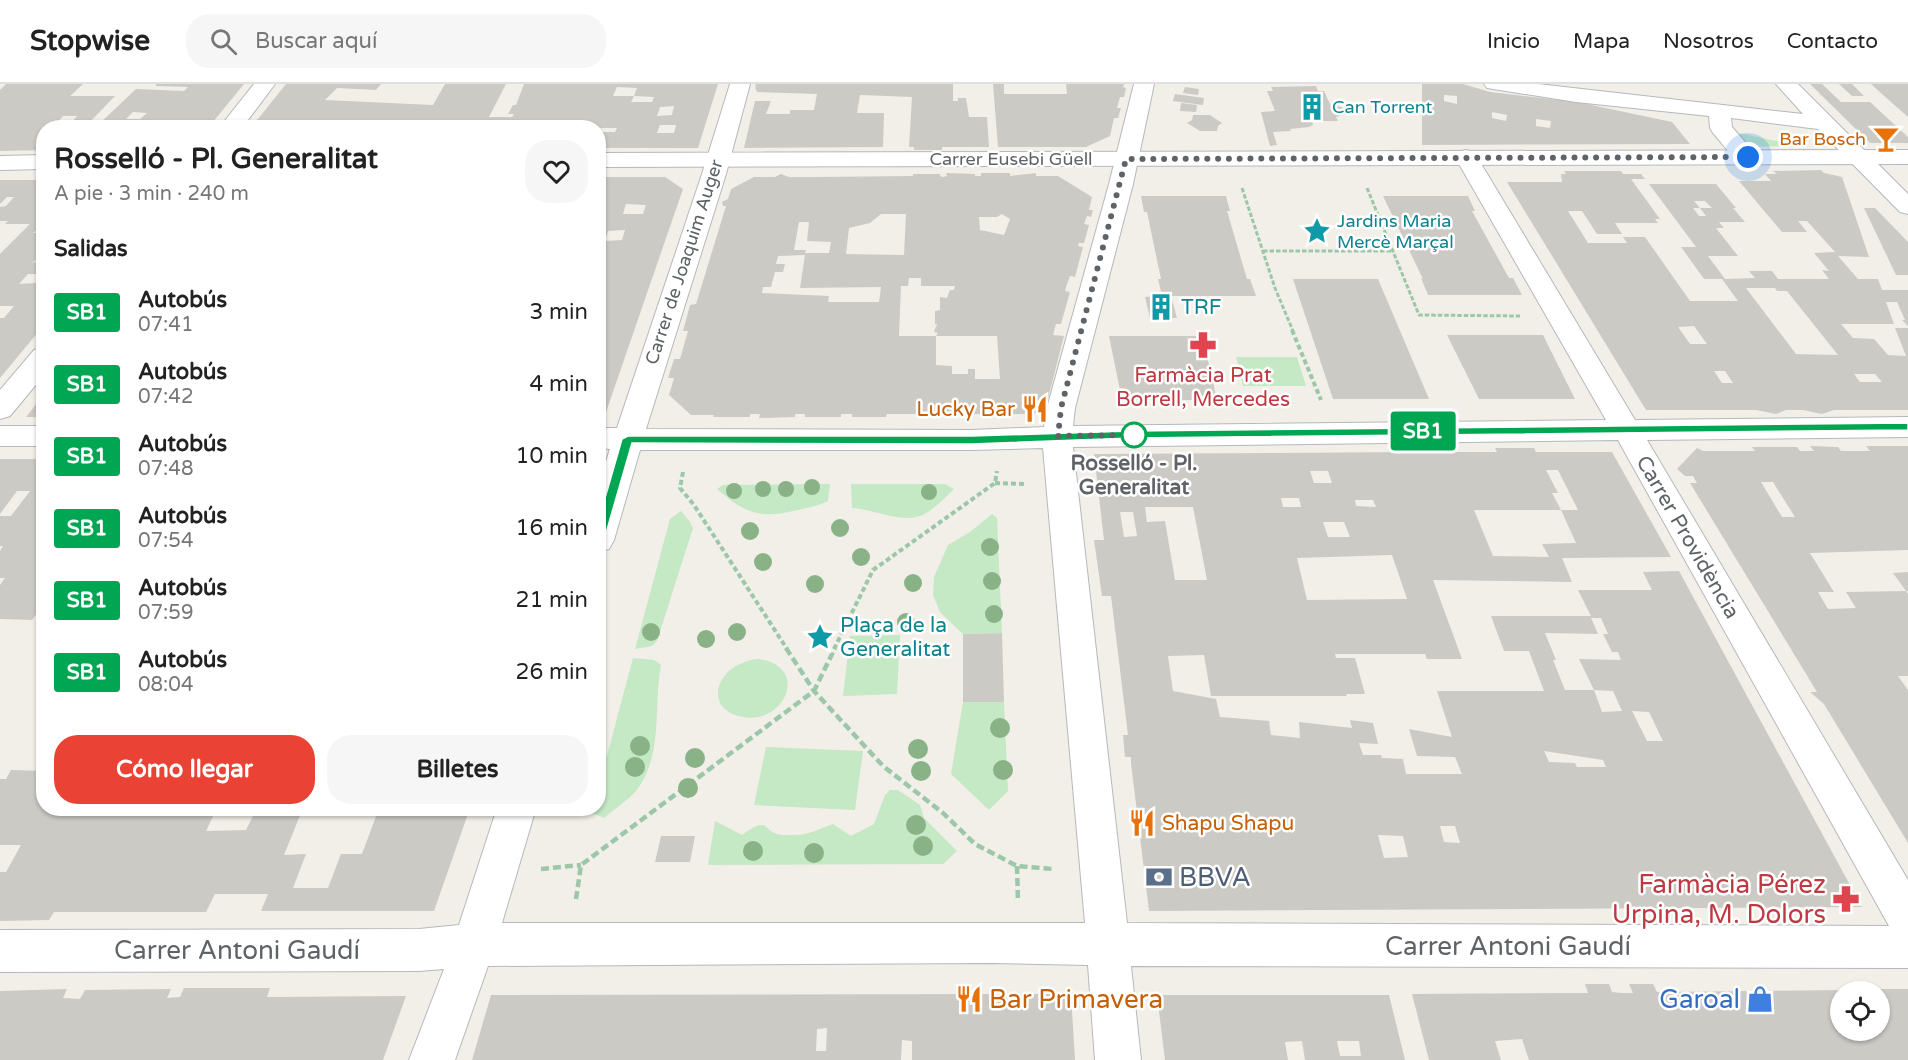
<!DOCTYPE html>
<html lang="es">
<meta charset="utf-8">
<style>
:root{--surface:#fff;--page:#f6f6f6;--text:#222;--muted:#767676;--line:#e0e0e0;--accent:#ea4335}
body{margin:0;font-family:"Varela Round",sans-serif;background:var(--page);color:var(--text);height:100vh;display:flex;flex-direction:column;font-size:22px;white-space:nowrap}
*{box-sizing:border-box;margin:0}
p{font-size:20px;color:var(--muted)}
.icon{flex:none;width:33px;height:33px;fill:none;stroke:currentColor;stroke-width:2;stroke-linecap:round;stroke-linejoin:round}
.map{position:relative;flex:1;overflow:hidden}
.details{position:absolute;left:36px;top:36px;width:570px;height:696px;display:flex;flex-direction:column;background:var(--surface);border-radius:24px;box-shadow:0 2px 4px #0004}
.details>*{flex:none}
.badge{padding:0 12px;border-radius:4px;font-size:21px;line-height:39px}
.buttons{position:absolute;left:1830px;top:897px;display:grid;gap:12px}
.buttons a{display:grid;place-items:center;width:60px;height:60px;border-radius:50%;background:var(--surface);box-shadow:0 2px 4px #0004;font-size:30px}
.you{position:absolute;width:30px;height:30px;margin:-15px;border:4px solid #fff;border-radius:50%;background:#1a73e8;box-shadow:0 0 0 9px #1a73e833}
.map>.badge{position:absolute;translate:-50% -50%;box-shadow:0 0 0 3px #fff}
h2{padding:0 18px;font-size:22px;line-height:54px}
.round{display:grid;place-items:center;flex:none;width:63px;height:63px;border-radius:24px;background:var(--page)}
.headline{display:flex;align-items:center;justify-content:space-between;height:102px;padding:0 18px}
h1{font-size:28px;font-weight:800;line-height:45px}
.cta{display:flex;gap:12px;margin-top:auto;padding:12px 18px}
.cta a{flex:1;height:69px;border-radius:24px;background:var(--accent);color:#fff;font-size:24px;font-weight:800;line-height:69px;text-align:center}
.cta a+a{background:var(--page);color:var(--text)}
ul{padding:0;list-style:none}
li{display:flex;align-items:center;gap:18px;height:72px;padding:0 18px}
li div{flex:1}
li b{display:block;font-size:22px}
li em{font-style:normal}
li .badge{min-width:66px;font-weight:700;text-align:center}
header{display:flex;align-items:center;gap:36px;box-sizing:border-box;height:84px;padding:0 30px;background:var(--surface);border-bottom:2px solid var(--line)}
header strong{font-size:28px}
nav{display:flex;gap:33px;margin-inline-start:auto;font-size:21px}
.search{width:420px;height:54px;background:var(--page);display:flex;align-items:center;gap:15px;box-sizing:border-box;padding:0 21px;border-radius:24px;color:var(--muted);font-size:22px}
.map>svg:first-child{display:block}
</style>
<header>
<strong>Stopwise</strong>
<div class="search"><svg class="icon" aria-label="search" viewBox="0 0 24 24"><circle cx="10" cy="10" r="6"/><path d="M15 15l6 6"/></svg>Buscar aquí</div>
<nav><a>Inicio</a><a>Mapa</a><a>Nosotros</a><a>Contacto</a></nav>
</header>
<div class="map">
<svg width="1908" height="976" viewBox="0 0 1908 976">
<rect width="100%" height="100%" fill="#f1efe8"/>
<path fill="#c5e8c5" d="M1735 48 1785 59 1789 62 1747 63Z
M1236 273H1297L1306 302H1243Z
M830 400 828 417C816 423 806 424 793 427 757 435 744 428 717 405L723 401Z
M851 400H945L954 405C946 413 937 422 928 428 906 443 876 425 852 424Z
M681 427 690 438 693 444 657 557 652 562 635 565 670 435Z
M992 430 997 434 1002 549 963 550 940 528 933 511 934 493 948 461 970 448Z
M900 551 897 610 843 612 850 552Z
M633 574 654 576 661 581C653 623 664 671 636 707 627 717 614 725 604 734L592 729 593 725 598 724 599 702Z
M759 575C811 583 784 641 743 633 700 625 717 578 759 575Z
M963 618H1004L1008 707 989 726 951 690Z
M766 663 863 667 855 726 754 721Z
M890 706H898L920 721 924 734 957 767 943 780 708 781 715 737 742 751C772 729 761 750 783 751 808 752 811 748 833 740L851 752 874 740 885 711Z"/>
<path fill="#cccac5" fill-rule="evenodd" d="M6 0H83L70 12H115L84 44H44V66L0 67V6ZM63 32H77L71 39H57Z
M156 0H244L208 44H100L102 41H98L136 5 184 7 188 3 156 2ZM133 28 147 29 140 35H126Z
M286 0H381L376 6 337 4 325 16 433 21 445 0H506L489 33H512L514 30H508L513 21H516L524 0H718L698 64H598V48H615L617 44H600L599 48 598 44H249L250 39 258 35ZM617 3 637 4 634 12 654 13 652 18H631L634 12H613ZM674 22 672 31 657 32 660 23ZM660 41H676L674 49H657Z
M756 0H953V17H958V14H966L969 33H987L989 63H942V66H914V63H909L912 13 860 11 857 29H884L883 63 744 64 755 17H771L766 30H790V26H814L817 10 757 8 755 3 758 2H755Z
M993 0H1004V10H1067L1066 0H1124L1123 3 1126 4 1124 13H1120L1117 24H1121L1118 34H1114L1110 52 1086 63H998Z
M1422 0H1463L1490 8 1577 18 1672 38 1690 60 1422 61ZM1444 11 1457 12V20L1444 17ZM1492 28 1507 31 1506 37 1492 34ZM1536 35 1551 37 1550 44 1536 42Z
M1810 0H1822L1841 18H1870L1908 53V59H1870Z
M1839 0H1852L1864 12H1852Z
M1871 0H1908V33L1882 10Z
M1316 2 1318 7H1324L1330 20 1344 24 1347 30 1336 33 1338 37H1312L1313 41 1309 43 1290 45 1291 47 1273 48 1277 61 1270 62 1261 28 1275 27 1267 7H1273L1271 3Z
M1185 3 1199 5 1198 11 1183 9Z
M1175 10 1204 14 1203 21 1173 17Z
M1181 19 1197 21 1196 28 1180 27Z
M1193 31H1210L1222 39 1218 42 1217 47H1200L1187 39 1192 36Z
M1821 86 1824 89 1842 93 1869 173 1838 172 1858 195H1878L1882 206H1908V242L1902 236H1905L1897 218H1886L1894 240H1841L1853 254 1874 255 1888 271 1906 272 1895 244H1908V326H1834L1822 330 1803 326H1786L1776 330 1756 326H1646L1507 98H1562L1561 90H1566L1564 87H1621L1623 90H1641L1645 95H1631L1660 135H1655L1658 139H1615L1622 150H1597L1582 127H1568L1588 159H1627L1623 153H1645L1690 217H1738L1722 195H1704L1681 163H1696L1649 100H1716L1736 124H1733L1745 138H1719L1724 144H1716L1738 172H1708L1725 195 1755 194 1749 187H1772L1778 195H1829L1822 186 1829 187 1814 169 1835 168 1807 137H1798L1807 148H1782L1739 97H1771L1765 90H1777L1773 87ZM1694 117H1705L1712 124H1700L1706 132H1699L1693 124H1700ZM1746 204H1775L1777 207H1787L1838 271 1796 270ZM1694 242 1707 260H1690L1678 243ZM1714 287H1725L1733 299H1722ZM1854 290H1875L1882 298H1860Z
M946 89 975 90V92H981V89H1010V92L1036 89V92H1058L1092 113 1089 126H1093L1091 133 1087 132 1084 140 1089 141 1084 159H1079L1078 162 1083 163 1075 193 1070 192 1066 203 1065 207 1070 208 1061 240H1056L1053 251 1064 252 1044 330H887L886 333H852V330H841V333H805V330H795V333L759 334 760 330H750V333H713L714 331H691L669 311 674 294H668L674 275H680L688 247H683L690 221 696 220 726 122H723L722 118 728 115 731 105 754 93H775L781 90 789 93H816L913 92V90H940V92L943 93 947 92ZM881 130H906L904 171 846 170 849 144 870 139ZM1002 130 1010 135 1004 151 980 146 979 133H997ZM799 138H809L807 157 831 158 829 169H805L806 166H794ZM805 171 800 204 881 203 879 218H828L829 212 762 209 763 203H771L775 188H783L785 180H776L778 172ZM909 194H921V202H955L954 206H950L947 214 940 213V226L935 227V240H937L934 248 938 249 936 252H997L1000 295H975V285H968V290H952V282L936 281V252H899L901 202H908Z
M598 93H665L683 105 605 331H598V222H603L606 214H598V149L603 136H598V110L602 103H598ZM626 120 646 121 643 130H623ZM625 146 622 156 605 157 608 147Z
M0 96H44V119L40 124H44V140L33 149H44V169L32 179 44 177V190H28L19 200 36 199 44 191V241L0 294V234H4L14 222H0V170L30 140H5L8 137H0V123L6 122 14 113H7L0 120Z
M1141 112H1226L1230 127H1227L1247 195H1250L1256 212H1171L1177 234H1150L1145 213 1162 212 1158 195H1161L1147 128H1144Z
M1383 112H1468L1475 127H1472L1509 194H1513L1522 211H1428L1421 194 1423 195Z
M1864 124H1875L1908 158V191H1896Z
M1293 195H1378L1429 315H1333Z
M1447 251H1543L1575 315H1479Z
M1109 252H1205L1210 272H1207L1217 316H1122Z
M44 310V333H26Z
M1810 362 1838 363 1841 367H1870L1866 362H1908V466L1810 469 1834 508H1818L1828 525 1856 524 1846 508 1906 507 1893 489 1908 488V507H1906L1908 510V592H1898L1908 606V759L1824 620 1810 608H1817L1690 399H1697L1693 392H1685L1677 385 1697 364 1703 367H1755L1752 363H1797L1800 367H1814ZM1761 398H1773L1795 433H1782Z
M1412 364H1440L1442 368H1497L1495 364H1534L1536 368H1612L1671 473 1562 474 1572 498 1433 496 1462 575H1427L1425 570H1335L1336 574H1355L1365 610H1346L1347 612H1211L1204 571 1168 572 1173 607 1216 615 1220 633 1269 637 1271 651 1300 654 1299 638 1352 644 1350 636 1373 639 1378 660 1359 659 1363 671H1381L1382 674 1403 675 1406 690H1462L1455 673 1417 672 1409 645 1452 653 1437 607H1544L1529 567H1504L1491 532H1591L1578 506H1652L1643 488 1679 487 1862 823 1149 827 1131 679V673H1125L1123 651H1128L1111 512H1102L1094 456H1104L1094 370 1413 368ZM1546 386H1558L1578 426H1561L1552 409H1558ZM1310 387H1328L1332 399H1314ZM1281 414H1299L1301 423H1283ZM1355 416H1373L1376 423 1356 422ZM1145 423H1193L1207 496H1175L1165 437 1147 438ZM1474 426H1561L1576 459 1542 460 1549 473 1493 472ZM1120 428H1133L1137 452 1124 453ZM1323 438H1344L1350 453H1328ZM1392 471 1407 515 1307 516 1297 474ZM1591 534H1601L1608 550H1603L1612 568H1618L1621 576 1579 575 1594 606 1613 607 1622 627 1602 628 1594 606H1565L1553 576H1556L1545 549 1598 550ZM1632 627 1649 628 1663 657H1647ZM1544 667 1603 676 1606 683H1577L1575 679 1549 678ZM1440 742H1455L1460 759 1444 758ZM1378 751 1403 752 1408 773 1384 774Z
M0 375H44V520L32 536 0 535V501L5 494H0V467L3 462H0V432H11L30 407H17L0 430Z
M1002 549 1004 618H963V550Z
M11 686 44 687V724H119L116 730 158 731 161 724H217L206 747 246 746 257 724H303L284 771 306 770 293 804H328L341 770H362L379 724H470L434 827H261L268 810H215L206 828H54L49 836 0 837V788H6L21 761H0V695H6Z
M661 752H695L690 778H655Z
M1585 900H1609L1612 908 1621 909H1633L1629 900H1653L1657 908 1840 906V946H1880V905H1908V976H1529L1522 955 1495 957 1501 976H1429L1412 910 1588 909Z
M184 904H270L267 913 406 912 383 976H0V907L67 905 63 914 80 915 85 906 171 905 167 914 180 913Z
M1071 910 1075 976H912V957L902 956 901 976H472L491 911ZM827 944 826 967H816L817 945Z
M1157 911H1389L1405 976H1305L1302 957 1285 958 1288 976H1165ZM1337 957H1359L1361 972H1340Z"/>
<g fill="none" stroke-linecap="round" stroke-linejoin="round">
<defs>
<path id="minor" d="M254 0H275L242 44H219Z
M730 0H750L726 90 646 345 972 346 1044 343 1047 324 1109 100 1134 0H1154L1133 100 1075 324 1073 342 1606 336 1455 73 1458 68 1466 66 1474 68 1477 73 1635 336 1908 333V353L1647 356 1908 796V884L1131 882 1141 976H1095L1088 881 991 879 488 882 455 976H409L444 885 419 887 0 888V846L419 845 459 841 497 724H536L502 839H1085L1043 364 972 366H640L614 456 609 465 598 468V403L610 365 598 364V344H617L702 90ZM1618 356 1889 842 1127 839 1073 363Z
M1484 0H1538L1803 30 1776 0H1798L1908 110V130L1900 128 1818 45 1731 34 1732 43 1758 73 1755 78C1736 83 1725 62 1713 49L1710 44 1709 32 1576 18 1487 4Z
M44 263V291L10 332 0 335V306L34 266Z
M0 342H44V362H0Z"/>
<path id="tertiary" d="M1908 66V80L598 83V69Z
M44 71V85L0 86V72Z"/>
</defs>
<use href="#minor" stroke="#b5b8bc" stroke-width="2"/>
<use href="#tertiary" stroke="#b5b8bc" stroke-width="2"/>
<path stroke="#9cc7a9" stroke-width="3" stroke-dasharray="4.5 2" stroke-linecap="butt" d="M1242 104 1275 204 1293 247
M1367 104 1419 231 1520 232
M1263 167H1393"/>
<path stroke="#9cc7a9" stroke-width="4" stroke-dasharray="5 3" stroke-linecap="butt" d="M1292 246 1321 316
M683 388 680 404 694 421 787 565
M995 399 1025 400
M834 565 873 486 995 399 997 387"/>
<path stroke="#9cc7a9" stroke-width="4.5" stroke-dasharray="8 4" stroke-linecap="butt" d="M786 564 814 607 883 682 943 729 975 760 1017 782 1053 785
M1017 782 1018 818
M541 785 581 781
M576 815 581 781 814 607 835 564"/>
<use href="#minor" fill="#fff" fill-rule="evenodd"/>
<use href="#tertiary" fill="#fff" fill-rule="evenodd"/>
</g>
<g fill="#89b387">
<circle cx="812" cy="403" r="8"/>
<circle cx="763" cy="405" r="8"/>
<circle cx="786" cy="405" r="8"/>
<circle cx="734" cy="407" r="8"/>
<circle cx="929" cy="408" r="8"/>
<circle cx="840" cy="444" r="9"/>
<circle cx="750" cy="447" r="9"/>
<circle cx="990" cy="463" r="9"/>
<circle cx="861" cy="473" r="9"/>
<circle cx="763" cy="478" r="9"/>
<circle cx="992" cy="497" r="9"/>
<circle cx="913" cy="499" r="9"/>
<circle cx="815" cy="500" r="9"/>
<circle cx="994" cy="530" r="9"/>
<circle cx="906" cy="538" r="9"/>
<circle cx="651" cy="548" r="9"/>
<circle cx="737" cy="548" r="9"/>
<circle cx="706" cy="555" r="9"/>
<circle cx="1000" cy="644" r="10"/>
<circle cx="640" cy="662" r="10"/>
<circle cx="918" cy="665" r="10"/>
<circle cx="695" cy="674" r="10"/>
<circle cx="635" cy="683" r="10"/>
<circle cx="1003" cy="686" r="10"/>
<circle cx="921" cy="687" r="10"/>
<circle cx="688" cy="704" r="10"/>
<circle cx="916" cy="741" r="10"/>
<circle cx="923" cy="762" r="10"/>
<circle cx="753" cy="767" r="10"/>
<circle cx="814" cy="769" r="10"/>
</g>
<path fill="#00a651" stroke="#fff" stroke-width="1.5" d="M1908 339V346L1132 354 972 360 632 359 604 456 598 461 593 456 622 355 628 352H972L1132 347Z"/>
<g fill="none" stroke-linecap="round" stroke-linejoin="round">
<path stroke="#5f6368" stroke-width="6" stroke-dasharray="0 10.8" d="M1134 351 1058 352 1061 324 1126 75 1748 73"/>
</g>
<defs>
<symbol id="building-bare" viewBox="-9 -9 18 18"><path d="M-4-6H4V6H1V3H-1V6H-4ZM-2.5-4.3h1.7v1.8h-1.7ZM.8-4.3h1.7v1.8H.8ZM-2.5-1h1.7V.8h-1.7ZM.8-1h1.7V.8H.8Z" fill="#0f9aa8" stroke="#fff" stroke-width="2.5" paint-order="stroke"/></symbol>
<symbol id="bar-bare" viewBox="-9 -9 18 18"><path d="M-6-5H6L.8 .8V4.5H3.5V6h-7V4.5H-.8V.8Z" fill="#e8710a" stroke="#fff" stroke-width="2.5" paint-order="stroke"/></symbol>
<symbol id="sight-bare" viewBox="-9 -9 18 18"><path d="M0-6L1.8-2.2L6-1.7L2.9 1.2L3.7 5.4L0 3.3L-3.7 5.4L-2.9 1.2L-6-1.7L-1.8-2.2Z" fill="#0f9aa8" stroke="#fff" stroke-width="2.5" paint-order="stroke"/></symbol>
<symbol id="pharmacy-bare" viewBox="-9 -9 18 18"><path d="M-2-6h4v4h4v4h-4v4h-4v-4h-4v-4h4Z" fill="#e0444e" stroke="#fff" stroke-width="2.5" paint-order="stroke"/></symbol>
<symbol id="restaurant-bare" viewBox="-9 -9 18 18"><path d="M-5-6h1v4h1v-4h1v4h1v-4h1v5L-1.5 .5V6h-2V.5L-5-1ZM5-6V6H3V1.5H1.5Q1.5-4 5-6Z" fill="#e8710a" stroke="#fff" stroke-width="2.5" paint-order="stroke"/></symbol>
<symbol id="bank-bare" viewBox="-9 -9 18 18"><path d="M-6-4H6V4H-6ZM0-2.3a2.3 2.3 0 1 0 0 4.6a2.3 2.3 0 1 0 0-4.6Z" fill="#5c6f8a" stroke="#fff" stroke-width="2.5" paint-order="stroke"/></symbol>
<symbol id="shop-bare" viewBox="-9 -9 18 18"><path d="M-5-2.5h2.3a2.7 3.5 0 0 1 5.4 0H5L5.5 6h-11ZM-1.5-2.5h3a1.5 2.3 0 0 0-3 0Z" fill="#3f7fe0" stroke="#fff" stroke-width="2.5" paint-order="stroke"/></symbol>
</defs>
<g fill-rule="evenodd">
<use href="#building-bare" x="1293" y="4" width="38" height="38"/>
<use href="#bar-bare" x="1867" y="36" width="38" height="38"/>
<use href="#sight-bare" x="1298" y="128" width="38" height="38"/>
<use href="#building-bare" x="1142" y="204" width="38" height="38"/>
<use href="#pharmacy-bare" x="1184" y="242" width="38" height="38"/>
<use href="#restaurant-bare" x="1016" y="306" width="38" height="38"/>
<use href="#sight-bare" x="801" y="534" width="38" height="38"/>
<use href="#restaurant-bare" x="1123" y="720" width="38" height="38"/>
<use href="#bank-bare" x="1140" y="774" width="38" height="38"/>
<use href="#pharmacy-bare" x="1827" y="796" width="38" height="38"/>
<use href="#restaurant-bare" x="950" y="896" width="38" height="38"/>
<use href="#shop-bare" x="1741" y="896" width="38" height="38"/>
</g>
<circle fill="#fff" stroke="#00a651" stroke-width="3" cx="1134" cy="351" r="12"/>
<g text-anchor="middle" stroke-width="5" stroke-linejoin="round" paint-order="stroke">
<g font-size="18" fill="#0d838f" stroke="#fff" text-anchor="start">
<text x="1332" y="29">Can Torrent</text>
<text x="1337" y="143">Jardins Maria<tspan x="1337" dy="21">Mercè Marçal</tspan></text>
</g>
<g font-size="18" fill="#c56008" stroke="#fff" text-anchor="end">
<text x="1866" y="61">Bar Bosch</text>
</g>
<g font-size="18" fill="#5f6368" stroke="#fff">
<text x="1011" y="81">Carrer Eusebi Güell</text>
<text transform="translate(684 178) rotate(-72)" y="6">Carrer de Joaquim Auger</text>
</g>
<g font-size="21" fill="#0d838f" stroke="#fff" text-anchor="start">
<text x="1181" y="230">TRF</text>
<text x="840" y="548">Plaça de la<tspan x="840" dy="24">Generalitat</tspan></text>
</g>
<g font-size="21" fill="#be3a42" stroke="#fff">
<text x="1203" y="298">Farmàcia Prat<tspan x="1203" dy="24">Borrell, Mercedes</tspan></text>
</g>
<g font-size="21" fill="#c56008" stroke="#fff" text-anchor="end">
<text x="1015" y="332">Lucky Bar</text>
<text x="1162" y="746" text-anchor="start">Shapu Shapu</text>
</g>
<g font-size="21" font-weight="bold" fill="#5f6368" stroke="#fff">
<text x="1134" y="386">Rosselló - Pl.<tspan x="1134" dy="24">Generalitat</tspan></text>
</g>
<g font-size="21" fill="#5f6368" stroke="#fff">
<text transform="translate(1688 453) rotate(60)" y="7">Carrer Providència</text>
</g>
<g font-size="26" fill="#4e5e75" stroke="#fff" text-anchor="start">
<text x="1179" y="802">BBVA</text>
</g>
<g font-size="26" fill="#be3a42" stroke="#fff" text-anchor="end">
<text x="1826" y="809">Farmàcia Pérez<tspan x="1826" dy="30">Urpina, M. Dolors</tspan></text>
</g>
<g font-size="26" fill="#5f6368" stroke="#fff">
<text x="1508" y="871">Carrer Antoni Gaudí</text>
<text x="237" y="875">Carrer Antoni Gaudí</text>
</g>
<g font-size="26" fill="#c56008" stroke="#fff" text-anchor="start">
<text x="989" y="924">Bar Primavera</text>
</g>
<g font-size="26" fill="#366cbe" stroke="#fff" text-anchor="end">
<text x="1740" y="924">Garoal</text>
</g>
</g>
</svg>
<div class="buttons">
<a><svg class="icon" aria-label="locate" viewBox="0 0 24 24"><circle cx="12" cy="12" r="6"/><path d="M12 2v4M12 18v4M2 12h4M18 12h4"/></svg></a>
</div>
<div class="you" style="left:1748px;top:73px"></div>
<b class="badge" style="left:1423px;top:347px;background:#00a651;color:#fff">SB1</b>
<section class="details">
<div class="headline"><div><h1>Rosselló - Pl. Generalitat</h1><p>A pie · 3 min · 240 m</p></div><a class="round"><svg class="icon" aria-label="heart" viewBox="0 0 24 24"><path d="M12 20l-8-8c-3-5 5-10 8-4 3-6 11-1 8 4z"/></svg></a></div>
<h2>Salidas</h2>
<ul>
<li><span class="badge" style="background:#00a651;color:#fff">SB1</span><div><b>Autobús</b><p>07:41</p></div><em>3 min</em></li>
<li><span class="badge" style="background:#00a651;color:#fff">SB1</span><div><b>Autobús</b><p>07:42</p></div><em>4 min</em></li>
<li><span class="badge" style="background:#00a651;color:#fff">SB1</span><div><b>Autobús</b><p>07:48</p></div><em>10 min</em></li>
<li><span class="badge" style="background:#00a651;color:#fff">SB1</span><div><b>Autobús</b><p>07:54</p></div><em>16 min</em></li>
<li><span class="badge" style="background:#00a651;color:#fff">SB1</span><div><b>Autobús</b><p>07:59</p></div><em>21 min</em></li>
<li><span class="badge" style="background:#00a651;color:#fff">SB1</span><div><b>Autobús</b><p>08:04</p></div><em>26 min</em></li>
</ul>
<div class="cta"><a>Cómo llegar</a><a>Billetes</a></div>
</section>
</div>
